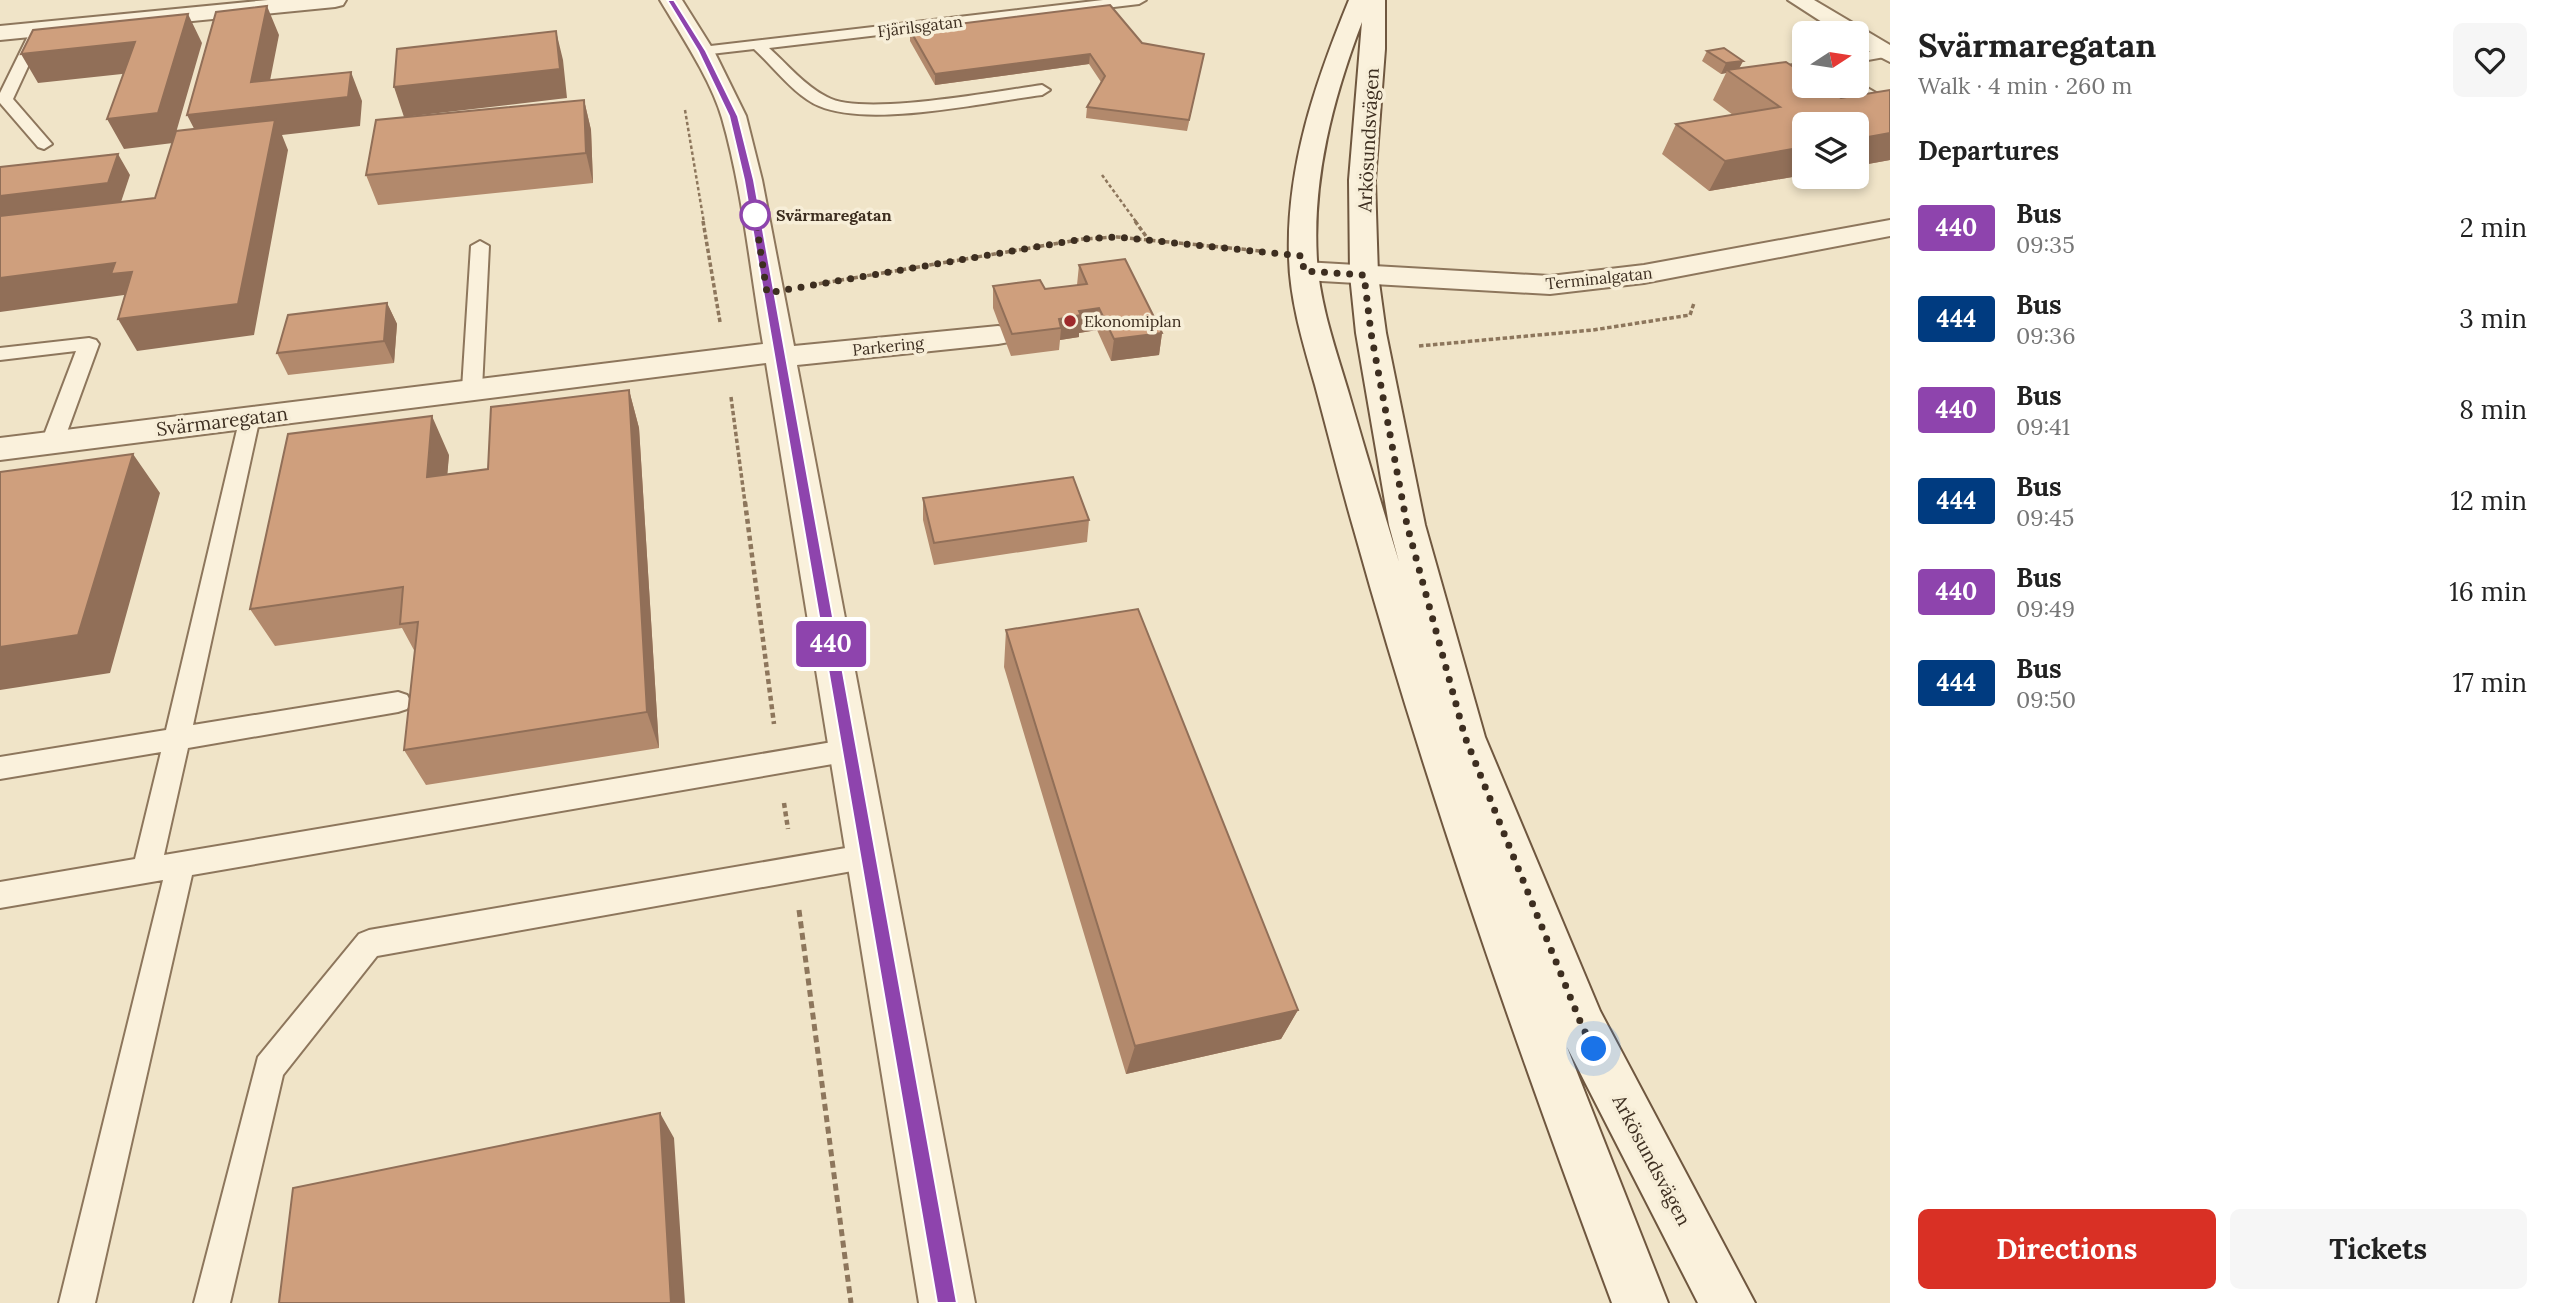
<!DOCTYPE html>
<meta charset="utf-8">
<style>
:root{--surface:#fff;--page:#f6f6f6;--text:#222;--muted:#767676;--accent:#d93025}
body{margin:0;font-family:Lora,serif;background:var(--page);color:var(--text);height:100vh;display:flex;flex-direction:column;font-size:26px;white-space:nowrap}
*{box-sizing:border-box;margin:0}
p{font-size:23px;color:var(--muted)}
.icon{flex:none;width:38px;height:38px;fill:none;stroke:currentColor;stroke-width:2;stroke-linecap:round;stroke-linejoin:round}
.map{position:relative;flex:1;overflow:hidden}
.sheet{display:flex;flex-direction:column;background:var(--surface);width:665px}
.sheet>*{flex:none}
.badge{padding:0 14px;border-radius:5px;font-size:24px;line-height:46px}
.needle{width:46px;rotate:78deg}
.buttons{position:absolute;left:1792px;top:21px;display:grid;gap:14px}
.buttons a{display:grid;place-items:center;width:77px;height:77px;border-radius:10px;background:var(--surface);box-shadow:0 4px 10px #0003;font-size:35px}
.you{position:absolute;width:35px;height:35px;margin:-18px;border:5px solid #fff;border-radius:50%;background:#1a73e8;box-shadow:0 0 0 10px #1a73e833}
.map>.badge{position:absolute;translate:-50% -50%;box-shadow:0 0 0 4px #fff}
h2{padding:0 28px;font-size:26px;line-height:63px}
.round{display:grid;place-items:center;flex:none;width:74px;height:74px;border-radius:10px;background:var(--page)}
.summary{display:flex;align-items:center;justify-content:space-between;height:119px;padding:0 28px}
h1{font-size:33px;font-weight:700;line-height:52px}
.cta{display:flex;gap:14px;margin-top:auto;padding:14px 28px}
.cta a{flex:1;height:80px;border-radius:10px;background:var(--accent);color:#fff;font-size:28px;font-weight:700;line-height:80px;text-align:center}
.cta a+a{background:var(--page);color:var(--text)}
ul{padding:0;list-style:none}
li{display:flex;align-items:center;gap:21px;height:91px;padding:0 28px}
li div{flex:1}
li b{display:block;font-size:26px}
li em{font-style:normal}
li .badge{min-width:77px;font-weight:700;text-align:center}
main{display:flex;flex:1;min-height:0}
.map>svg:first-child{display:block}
</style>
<main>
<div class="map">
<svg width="1890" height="1303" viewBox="0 0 1890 1303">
<rect width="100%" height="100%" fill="#f0e4c8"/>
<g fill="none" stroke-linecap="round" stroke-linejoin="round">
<defs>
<path id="service" d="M1103 0H1146L1139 4 769 48C787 64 805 86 827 97 862 117 998 91 1042 85L1050 90 1042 95C985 102 870 128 819 106 794 95 774 67 754 49L702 55 695 51 702 47Z
M38 26 45 30 13 99 52 144 44 149 38 147 0 103V93L31 30Z
M1886 49 1890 50V56L1857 62V54Z
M1804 63V71L1790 74 1796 80 1793 83H1783L1769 72 1772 69Z
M1857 82 1890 101V110L1874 111 1872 108 1875 105 1847 86H1857Z
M480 241 489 246 482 389 479 394H465L462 389 471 246Z
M89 338 96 340 99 344 63 443 59 448H45L41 443 76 351 0 360V348Z
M250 410 257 412 260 417 193 725 398 692 407 695 411 702 407 709 398 712 188 748 164 855 850 739 859 742 863 750 859 758 850 761 192 875 95 1303H59L163 880 0 908V882L135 859 161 752 0 779V757L166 730 240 417 243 412Z
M869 844 879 847 883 856 879 865 869 868 377 956 283 1075 230 1303H194L258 1057 359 934 369 930Z"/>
<path id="minor" d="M268 0H346L343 5 335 7 0 40V26Z
M660 0H682L714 51 746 116 762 180 794 346 998 326 1009 328 1013 335 1009 342 998 344 797 365 975 1303H919L766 363 0 460V438L763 344C750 270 743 191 722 118 711 80 681 35 660 0Z
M1788 0H1814L1890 45V62L1857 45V33H1839Z
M1890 220V236L1644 283 1550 294 1304 280 1294 277 1290 271 1294 265 1304 262 1550 276 1644 265Z"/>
<path id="secondary" d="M1349 0H1385V49L1375 180 1378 275 1386 333 1425 525 1485 737 1600 1011 1755 1303H1698L1567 1047 1668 1303H1612C1517 1048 1427 792 1354 530 1340 482 1328 433 1315 385 1303 343 1290 301 1289 258 1286 167 1315 83 1349 0ZM1362 22 1349 180 1350 275 1356 333 1389 525 1399 562C1382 506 1365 450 1349 394 1336 350 1320 306 1317 260 1312 178 1333 98 1362 22Z"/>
</defs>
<use href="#service" stroke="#8d765c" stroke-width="4"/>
<use href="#minor" stroke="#8d765c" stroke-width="4"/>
<use href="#secondary" stroke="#6f573f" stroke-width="4"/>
<path stroke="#8d765c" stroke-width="2.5" stroke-dasharray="3.5 2.5" stroke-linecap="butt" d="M685 110 704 223
M1102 175 1137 223"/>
<path stroke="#8d765c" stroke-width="3.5" stroke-dasharray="4.5 2.5" stroke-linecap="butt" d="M703 221 720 322
M1135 221 1148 239
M812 285 1083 239 1117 237 1261 251
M1419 346 1593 330 1690 315 1694 303
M731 397 745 503"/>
<path stroke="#8d765c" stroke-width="4.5" stroke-dasharray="5 3.5" stroke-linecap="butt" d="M745 502 774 724
M784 803 788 829"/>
<path stroke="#8d765c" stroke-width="5" stroke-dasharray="7 4.5" stroke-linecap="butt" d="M799 910 851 1303"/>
<use href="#service" fill="#faf1dc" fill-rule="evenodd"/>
<use href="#minor" fill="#faf1dc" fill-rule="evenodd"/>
<use href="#secondary" fill="#faf1dc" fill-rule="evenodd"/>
</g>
<path fill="#b2896c" d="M910 30 1142 43 1204 54 1187 131 1086 118 1087 107 1101 82 1089 64 935 85 910 41Z
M1804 36V50L1798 46Z
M1707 51 1743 61 1739 69 1841 98 1890 90V160L1857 166 1804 124V175L1709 191 1662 154 1676 124 1733 115 1713 100 1726 73 1721 74 1702 61Z
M584 100 591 130 593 183 378 205 366 175Z
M1079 265 1162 333 1159 355 1111 361 1097 330 1079 333V337L1060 340 1059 350 1011 356 993 308V286L1045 289 1077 285Z
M387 303 397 324 394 363 288 375 277 353Z
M629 390 639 428 659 748 426 785 404 750 415 652 402 628 275 646 250 609 449 455 447 474 488 469Z
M923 498 1089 520 1087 542 934 565 923 520Z
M1006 630 1298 1010 1281 1039 1126 1074 1004 667Z"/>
<path fill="#916f58" d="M267 6 279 35 265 106 351 72 362 101 360 126 282 135 288 150 254 335 137 351 118 319 202 144 187 115 251 82Z
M188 14 202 43 173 143 124 149 107 119Z
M556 31 563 60 567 98 404 117 394 87Z
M135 42 150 71 38 83 21 54Z
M1090 54 1089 64 935 85V74Z
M1743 61 1737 72 1727 70 1726 73 1721 74 1726 63Z
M584 100 591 130 593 183 586 153Z
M1890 133V160L1857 166V139Z
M1804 147V175L1709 191 1725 161Z
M118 154 130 175 120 205 0 219V196Z
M115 263 132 272 130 305 124 295 0 312V278Z
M387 303 397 324 394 363 384 341Z
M1099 308 1097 330 1079 333V337L1060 340 1061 328 1059 319 1079 311Z
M1162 333 1159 355 1111 361 1114 339Z
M629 390 639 428 659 748 647 712Z
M432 416 449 455 444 515 427 477Z
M133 454 160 493 110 673 0 690V647Z
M1298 1010 1281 1039 1126 1074 1135 1046Z
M660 1113 674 1138 685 1303H671Z"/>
<path fill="#cf9f7d" stroke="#916f58" stroke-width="2" d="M1110 5 1142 43 1204 54 1189 120 1087 107 1105 76 1090 54 935 74 910 30Z
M267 6 251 82 351 72 348 97 187 115 216 12Z
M188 14 158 113 107 119 135 42 21 54 33 30Z
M556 31 560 69 394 87 397 49Z
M1724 48 1743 61 1726 63 1707 51Z
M1786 62 1804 74V86H1823L1841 98 1890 90V133L1857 139V124H1804V147L1725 161 1676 124 1780 107 1727 70Z
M584 100 586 153 366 175 376 120Z
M275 120 238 304 118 319 132 272 111 274 115 263 0 278V216L155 198 176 131Z
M118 154 108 183 0 196V167Z
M1125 259 1162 333 1114 339 1099 308 1079 311 1081 315 1059 319 1061 328 1012 334 993 286 1040 280 1045 289 1087 284 1079 265Z
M387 303 384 341 277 353 288 315Z
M629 390 647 712 404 750 418 622 400 624 403 587 250 609 288 434 432 416 427 477 488 469 491 407Z
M133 454 78 635 0 647V472Z
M1073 477 1089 520 934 543 923 498Z
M1138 609 1298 1010 1135 1046 1006 630Z
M660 1113 671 1303H279L293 1188Z"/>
<path fill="#8e44ad" stroke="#fff" stroke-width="2" d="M667 0H674L706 51 738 116 754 180 957 1303H937L744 180 729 116 698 51Z"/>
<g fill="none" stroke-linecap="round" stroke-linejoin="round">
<path stroke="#3d2e20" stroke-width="7" stroke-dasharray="0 12.6" d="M755 215 767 293 1083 239 1117 237 1302 256 1304 271 1364 275 1371 333 1407 525 1465 737 1582 1026 1594 1049"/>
</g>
<circle fill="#fff" stroke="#8e44ad" stroke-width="3.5" cx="755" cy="215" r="14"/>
<circle fill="#9e2a2b" stroke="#f7eed8" stroke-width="2.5" cx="1070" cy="321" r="7"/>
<g text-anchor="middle" stroke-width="7" stroke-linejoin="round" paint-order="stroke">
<g font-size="16" fill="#3d2e20" stroke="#f7eed8">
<text transform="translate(920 26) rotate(-7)" y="6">Fjärilsgatan</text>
<text transform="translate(1599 278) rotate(-6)" y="6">Terminalgatan</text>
<text transform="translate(888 346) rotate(-6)" y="6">Parkering</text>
</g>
<g font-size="16" font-weight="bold" fill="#3d2e20" stroke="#f7eed8" text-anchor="start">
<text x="776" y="221">Svärmaregatan</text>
</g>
<g font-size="16" fill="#3d2e20" stroke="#f7eed8" text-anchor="start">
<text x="1084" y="327">Ekonomiplan</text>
</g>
<g font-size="19" fill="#3d2e20" stroke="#f7eed8">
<text transform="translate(1368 140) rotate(-87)" y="7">Arkösundsvägen</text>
<text transform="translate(222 421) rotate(-7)" y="7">Svärmaregatan</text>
<text transform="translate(1652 1160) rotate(62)" y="7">Arkösundsvägen</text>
</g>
</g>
</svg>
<div class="buttons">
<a><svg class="needle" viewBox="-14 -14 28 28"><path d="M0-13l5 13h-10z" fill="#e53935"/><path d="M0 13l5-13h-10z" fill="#767676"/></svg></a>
<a><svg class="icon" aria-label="layers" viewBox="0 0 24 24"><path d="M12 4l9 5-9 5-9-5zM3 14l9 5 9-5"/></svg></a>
</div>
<div class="you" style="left:1594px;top:1049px"></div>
<b class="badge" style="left:831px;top:644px;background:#8e44ad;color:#fff">440</b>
</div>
<section class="sheet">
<div class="summary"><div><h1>Svärmaregatan</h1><p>Walk · 4 min · 260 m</p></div><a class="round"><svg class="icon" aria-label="heart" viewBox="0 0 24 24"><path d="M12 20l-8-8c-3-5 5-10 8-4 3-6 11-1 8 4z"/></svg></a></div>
<h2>Departures</h2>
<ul>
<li><span class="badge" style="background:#8e44ad;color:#fff">440</span><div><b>Bus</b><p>09:35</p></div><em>2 min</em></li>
<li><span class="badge" style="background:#003b80;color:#fff">444</span><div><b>Bus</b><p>09:36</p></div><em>3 min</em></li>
<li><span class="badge" style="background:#8e44ad;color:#fff">440</span><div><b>Bus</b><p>09:41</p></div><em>8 min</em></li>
<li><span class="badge" style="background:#003b80;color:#fff">444</span><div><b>Bus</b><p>09:45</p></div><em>12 min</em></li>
<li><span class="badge" style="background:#8e44ad;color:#fff">440</span><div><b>Bus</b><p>09:49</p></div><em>16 min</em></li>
<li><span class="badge" style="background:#003b80;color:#fff">444</span><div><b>Bus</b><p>09:50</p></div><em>17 min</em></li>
</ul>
<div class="cta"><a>Directions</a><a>Tickets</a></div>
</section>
</main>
